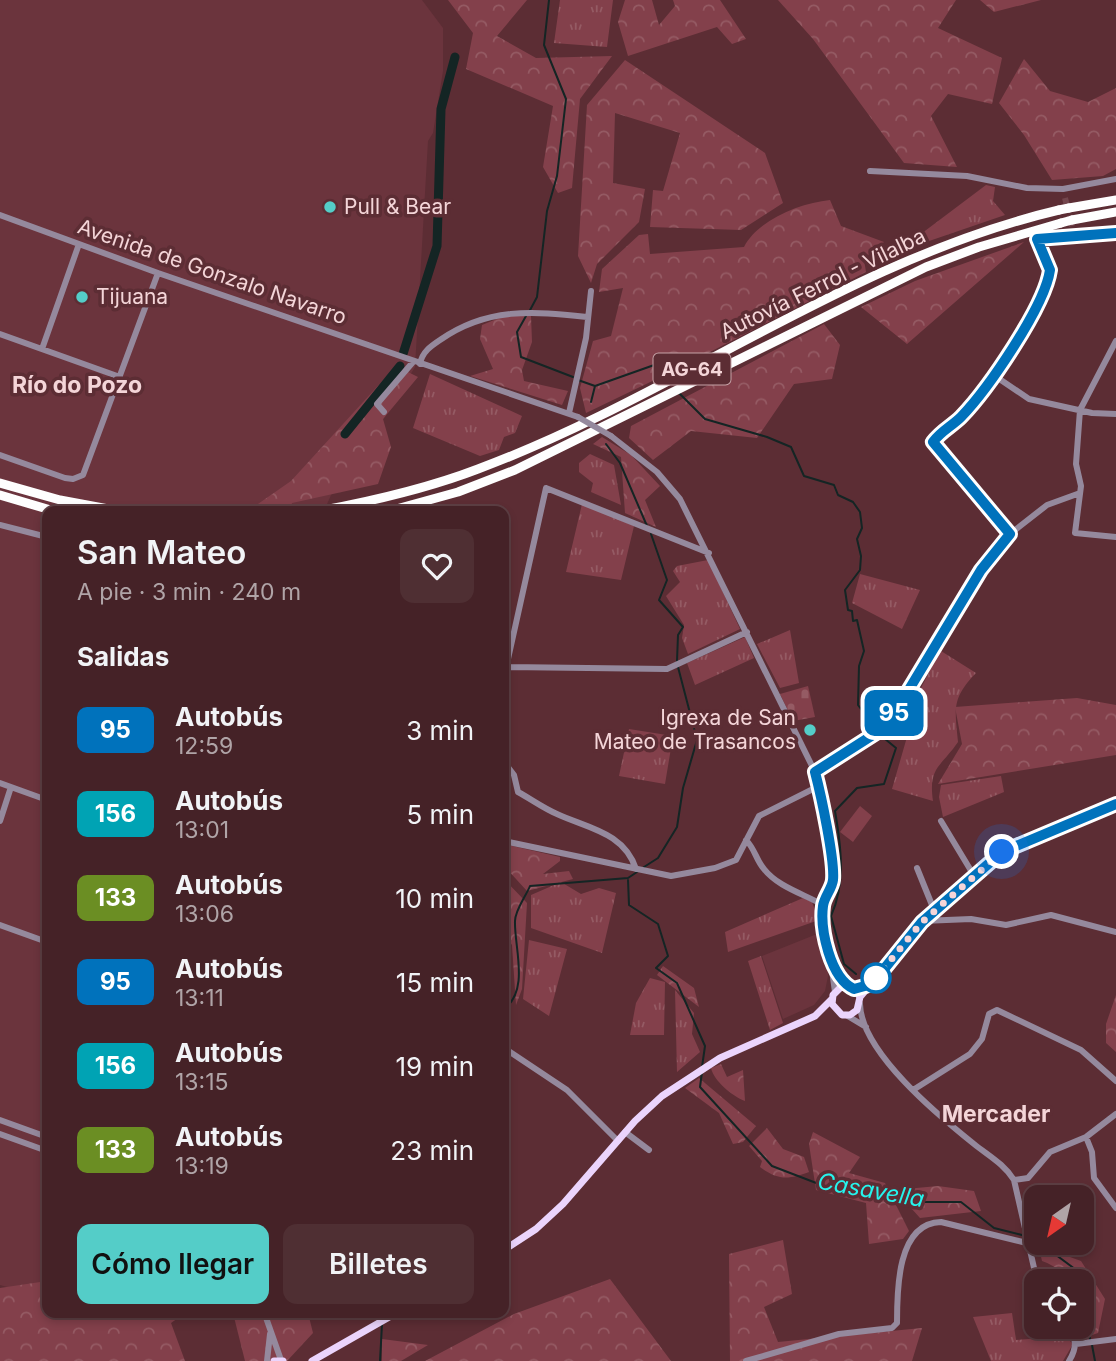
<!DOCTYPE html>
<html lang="es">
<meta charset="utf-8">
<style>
:root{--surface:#452227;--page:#4f2f33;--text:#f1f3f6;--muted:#b0a4a7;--line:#5d3f44;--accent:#54cdc8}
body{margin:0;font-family:Inter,sans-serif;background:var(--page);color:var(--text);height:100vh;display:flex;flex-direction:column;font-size:26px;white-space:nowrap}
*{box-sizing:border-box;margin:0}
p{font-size:23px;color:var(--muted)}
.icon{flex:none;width:38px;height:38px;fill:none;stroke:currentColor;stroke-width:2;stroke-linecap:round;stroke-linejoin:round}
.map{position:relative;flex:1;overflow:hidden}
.side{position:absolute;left:42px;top:506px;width:467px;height:812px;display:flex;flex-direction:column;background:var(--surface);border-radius:14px;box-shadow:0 4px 10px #0003,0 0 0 2px var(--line)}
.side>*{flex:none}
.badge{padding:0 14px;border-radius:10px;font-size:24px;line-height:46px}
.needle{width:46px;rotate:214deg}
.fabs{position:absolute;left:1024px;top:1185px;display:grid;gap:14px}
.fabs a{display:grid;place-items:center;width:70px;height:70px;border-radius:14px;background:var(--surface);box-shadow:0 4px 10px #0003,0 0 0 2px var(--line);font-size:35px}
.you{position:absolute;width:35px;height:35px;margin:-18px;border:5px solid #fff;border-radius:50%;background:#1a73e8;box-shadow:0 0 0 10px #1a73e833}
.map>.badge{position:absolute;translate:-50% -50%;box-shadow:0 0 0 4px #fff}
h2{padding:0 35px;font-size:26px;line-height:63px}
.round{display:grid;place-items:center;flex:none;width:74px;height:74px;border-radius:14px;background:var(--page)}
.headline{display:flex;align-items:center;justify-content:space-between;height:119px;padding:0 35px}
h1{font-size:33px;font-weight:600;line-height:52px}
.action{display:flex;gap:14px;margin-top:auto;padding:14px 35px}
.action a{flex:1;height:80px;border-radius:14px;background:var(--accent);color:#111;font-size:28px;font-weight:600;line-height:80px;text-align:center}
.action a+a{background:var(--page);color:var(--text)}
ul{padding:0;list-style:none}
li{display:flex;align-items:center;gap:21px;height:84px;padding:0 35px}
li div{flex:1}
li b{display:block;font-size:26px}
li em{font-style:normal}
li .badge{min-width:77px;font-weight:700;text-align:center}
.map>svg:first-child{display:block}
</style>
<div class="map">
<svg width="1116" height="1361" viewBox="0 0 1116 1361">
<defs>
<pattern id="grass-tufts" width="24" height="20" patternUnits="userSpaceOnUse" patternTransform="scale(1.75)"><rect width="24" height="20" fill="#83404b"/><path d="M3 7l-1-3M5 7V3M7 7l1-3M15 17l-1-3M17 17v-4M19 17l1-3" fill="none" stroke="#955b64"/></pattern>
<pattern id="forest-crowns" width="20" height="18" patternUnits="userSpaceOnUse" patternTransform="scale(1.75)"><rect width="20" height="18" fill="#83404b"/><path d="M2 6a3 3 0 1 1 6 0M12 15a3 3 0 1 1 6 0" fill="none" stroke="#955b64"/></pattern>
<pattern id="cemetery-stones" width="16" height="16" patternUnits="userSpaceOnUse" patternTransform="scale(1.75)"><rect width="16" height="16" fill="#83404b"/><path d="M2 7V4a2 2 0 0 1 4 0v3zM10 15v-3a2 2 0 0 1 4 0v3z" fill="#955b64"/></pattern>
</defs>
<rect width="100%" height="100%" fill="#5c2d34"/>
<path fill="#6b343d" d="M0 0H422L443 28V71L433 133 428 141 415 367 355 466 331 495 324 511H47V1298L0 1285Z
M822 932 830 966 825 991 814 1005 783 1019 762 956Z"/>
<path fill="url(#grass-tufts)" d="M560 0H613L607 47 554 43Z
M986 185 995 187 993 201 1005 215 897 252Z
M430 374 522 416 515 433 504 437 499 450 480 456 413 428Z
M590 454 614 465 621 505 591 492 593 483 579 472V463Z
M582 504 634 526 621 580 566 572Z
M708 560 740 629 688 654 682 638 684 625 666 596 680 582 673 571 677 566Z
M860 574 920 590 902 629 852 603Z
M790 630 799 683 780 688 757 644Z
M745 637 754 658 695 685 687 663Z
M941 651 976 673C951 699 955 709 958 742 941 767 928 767 933 801L892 789 907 737 900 731 903 711C920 699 928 669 941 651Z
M629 729 673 736 665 784 619 776Z
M1001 776 1004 792 943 817 939 797 941 785Z
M561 882 581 894 599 888 616 893 602 953 531 928V895Z
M803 898 812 902 819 920 728 952 725 932Z
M529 940 567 949 549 1016 523 999Z
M761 956 783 1023 770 1030 748 961Z
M650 978 665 982 664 1035H630L636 1003Z
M675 990 694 1013 692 1034 700 1052 677 1072Z
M1012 1313 1016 1340 1065 1336 1073 1344 1063 1361H991L973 1317Z"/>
<path fill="url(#forest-crowns)" d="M448 0H527L497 36 536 58 612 56 580 99 572 188 558 193 543 167 553 106 466 69 473 33Z
M625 0H652L659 25 675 6 673 0H720L746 39 732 44 717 27 628 56 618 22Z
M778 0H956L938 28 1002 58 992 104 948 94 931 116 957 167 904 163 813 39Z
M980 0H1041L994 12Z
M1024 59 1050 91 1088 102 1116 88V169L1103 176 1052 180 1024 135 999 103Z
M625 60 765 153 783 203 741 230 650 227 653 190 663 191 680 133 615 113 613 183 645 189 639 222 597 264 591 283 578 256 587 105Z
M830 200 841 226 884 242 864 260 866 272 671 372 586 413 580 388 593 341 611 336 623 288 599 292 602 269 639 235 648 234 650 254 744 247C758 220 800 203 830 200Z
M1024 242 907 344 861 307 915 281Z
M504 316H531L532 342 522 370 524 381 568 391 562 405 470 376 493 369 480 339 482 325Z
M824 324 840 345 832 379 794 384 757 438 691 431 653 460 629 438 631 426Z
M396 366 418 377 383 419 391 447 378 484 292 503 289 511H248L291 481Z
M602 437 631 455 660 486 645 500 656 527 625 513 621 457 593 444Z
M1077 698 1116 705V755L938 784 962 744 955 707Z
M504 844 560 857V861L543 874 569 871 573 879 527 891 504 866Z
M504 879 527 903 522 989 516 1005 512 945 504 933Z
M663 966 694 988 699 1007 657 975Z
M1116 995V1052L1106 1043V1024Z
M721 1064 727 1077 743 1070 745 1101C732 1096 714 1081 711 1068Z
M699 1078 756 1126 743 1142 733 1144 719 1113 685 1088Z
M767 1128 783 1149 804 1157 809 1172C788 1180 778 1180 760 1167L762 1161 749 1146Z
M813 1132 860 1157 849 1173 885 1183 909 1231 903 1239 869 1244 866 1203 816 1190 809 1144Z
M938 1186 974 1191 981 1211 920 1218 895 1190Z
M783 1240 792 1294 764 1307 778 1342 922 1328 912 1361H730L729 1254Z
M1048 1249 1081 1261 1105 1299 1098 1333 1083 1338 1082 1281C1068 1279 1056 1265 1042 1261L1040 1252Z
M610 1279 671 1361H425L514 1314Z
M47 1281V1312L185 1313 171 1323 185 1361H0V1288Z
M233 1313H308L313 1333 287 1361H245Z
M382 1339 428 1345 401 1361H382Z"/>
<path fill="url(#cemetery-stones)" d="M808 686 815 717 793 721 780 694Z"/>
<path fill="#83404b" d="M860 806 872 816 853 842 840 832Z"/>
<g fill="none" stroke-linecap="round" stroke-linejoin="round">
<path stroke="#142524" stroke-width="2" d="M529 312 537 297 547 211 557 176 566 99 544 45 549 0
M526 316 517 332 521 357 573 377
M578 380 595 386 591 402
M595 386 657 364 666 376
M678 392 705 419 767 437 791 447 804 476 834 485 838 495 853 502 860 512 862 528 857 539 861 556 860 570 845 590 848 610 852 611 853 621 857 620 864 651 859 666 858 705 876 729
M606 444 620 463 647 526
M651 534 667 580 659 600 683 627 678 635 677 661
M644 867 658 858 677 827 683 788 697 740 678 667
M628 880 629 905 658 924 668 956 656 968 677 983 705 1046 702 1067
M856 974 844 964 831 916C846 883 841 846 835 811L857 788 884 784 896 748 879 734
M504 1009C530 990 514 947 515 921 515 910 526 896 530 886L628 878 637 872
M702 1072 700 1087 772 1166 824 1186 919 1202H961L994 1228 1022 1235
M1032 1248 1048 1249 1079 1272 1081 1281
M1082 1288 1090 1339
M377 1312 380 1319
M1092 1345 1095 1361
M380 1361 382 1324"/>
<path stroke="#142524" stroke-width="9" d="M403 354 437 246 441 109 455 57
M345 434 400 366"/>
<path stroke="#73464d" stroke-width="6" stroke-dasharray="6 3" stroke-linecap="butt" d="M1065 198 1072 226"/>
<path stroke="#95899d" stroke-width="6" d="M870 171 967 176 1027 188 1063 189 1116 179
M0 215 158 273 578 417
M0 334 120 377
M1116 341 1080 410 1076 464 1081 486 1075 533 1116 537
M42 349 79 244
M420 364C422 352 431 346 440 340 487 307 533 311 587 317
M995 376 1029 399 1092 413 1116 414
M384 412 377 404 413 362
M569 413 586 338 591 291
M611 436 657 472 680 499 815 772 833 881 823 905 835 992
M0 455 65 478 73 479 83 475 158 273
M0 525 47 537
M1010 534 933 442C941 431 952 426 961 417 988 388 1045 307 1050 269L1037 239 1116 233
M504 667 667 669 747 632
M504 677 546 488 709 553
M504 762 514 775 518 792C531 799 543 808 557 814 587 828 624 832 636 869
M815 772 887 726 981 570 1010 534 1047 505 1080 493
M0 783 47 800
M0 821 11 787
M941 821 973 874
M746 840C755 849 756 860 764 869 778 887 804 894 823 905
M504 841 671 876 715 868 736 860 759 816 819 786
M917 868 934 910
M922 921 971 919 1006 925 1051 915 1116 932
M0 925 47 942
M835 968 849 987
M860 1004C861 1052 939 1116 974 1144 989 1156 1004 1164 1014 1180L1037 1281
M846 1015 866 1027
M504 1048 567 1090 618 1141
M913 1090 970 1054 982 1039 989 1014 997 1010 1081 1050 1116 1081
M0 1120 47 1137
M625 1132 649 1150
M0 1134 47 1151
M1086 1137 1092 1152 1094 1178 1116 1208
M1014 1180 1028 1178 1050 1152 1086 1137 1116 1114
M264 1312 281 1360
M1068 1326C1077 1339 1077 1348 1069 1361
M1076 1344 1116 1339
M267 1361 270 1334
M746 1361 839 1334 892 1328 897 1323C897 1290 897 1223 941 1222L1027 1243"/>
<path stroke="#ebd4fc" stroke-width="7" d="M860 997 854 989 841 987 833 995 832 1004 842 1015H850L857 1010 860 997C904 947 944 887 1002 852 1036 831 1079 819 1116 804
M504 1250 536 1229 563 1204 635 1121 662 1096 720 1058 815 1016 832 999
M274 1361H283
M312 1361 398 1312"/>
<path stroke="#fefefe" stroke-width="9" d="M1069 208 1116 200
M1072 220 1116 212
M0 483 60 500 119 511
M0 495 54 511
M319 511C373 501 426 489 478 469 677 395 850 259 1059 210
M389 511 458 492 515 470 926 267 979 247 1061 223"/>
<path stroke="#95899d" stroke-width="6" d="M578 417 611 436"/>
<path stroke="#fefefe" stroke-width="9" d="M1059 210 1069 208
M1061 223 1072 220"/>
</g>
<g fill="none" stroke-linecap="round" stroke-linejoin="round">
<defs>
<path id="line" d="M1116 233 1037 239 1050 270C1045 306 988 389 961 417 952 426 941 431 933 442L1010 534 981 570 887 726 815 772C821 795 835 860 833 880 832 889 824 897 823 906 820 929 830 978 854 989L872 984 922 922 1002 852 1116 804"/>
</defs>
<use href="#line" stroke="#fff" stroke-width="16"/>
<use href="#line" stroke="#0072bc" stroke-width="10"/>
<path stroke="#f4d5d8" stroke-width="7" stroke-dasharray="0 12.6" d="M876 978 922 922 1002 852"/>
</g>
<g fill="#54cdc8" stroke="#5c2d34" stroke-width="2.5">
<circle cx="330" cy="207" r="7"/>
<circle cx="82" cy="297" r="7"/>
<circle cx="810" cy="730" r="7"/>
</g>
<circle fill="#fff" stroke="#0072bc" stroke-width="3.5" cx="876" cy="978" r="14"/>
<g text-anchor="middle" stroke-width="7" stroke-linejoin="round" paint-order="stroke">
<rect fill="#5c2d34" stroke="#c6a3a7" stroke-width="2" x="653.5" y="353.5" width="77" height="31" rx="5"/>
<g font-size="19" font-weight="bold" fill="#f4d5d8">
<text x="692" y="376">AG-64</text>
</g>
<g font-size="21" fill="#f4d5d8" stroke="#5c2d34" text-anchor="start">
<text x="344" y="214">Pull &amp; Bear</text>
<text x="96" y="304">Tijuana</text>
<text x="796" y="725" text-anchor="end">Igrexa de San<tspan x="796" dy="24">Mateo de Trasancos</tspan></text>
</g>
<g font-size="21" fill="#f4d5d8" stroke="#5c2d34">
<text transform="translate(212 272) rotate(19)" y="7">Avenida de Gonzalo Navarro</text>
<text transform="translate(823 284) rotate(-26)" y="7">Autovía Ferrol - Vilalba</text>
</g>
<g font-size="23" font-weight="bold" fill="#f4d5d8" stroke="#5c2d34">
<text x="77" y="393">Río do Pozo</text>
<text x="996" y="1122">Mercader</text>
</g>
<g font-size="23" font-style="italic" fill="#25f4ed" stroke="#5c2d34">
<text transform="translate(871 1190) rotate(10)" y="8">Casavella</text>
</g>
</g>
</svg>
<div class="fabs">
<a><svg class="needle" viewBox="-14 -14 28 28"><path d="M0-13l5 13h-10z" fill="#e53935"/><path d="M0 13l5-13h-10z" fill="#b0a4a7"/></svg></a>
<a><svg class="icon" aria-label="locate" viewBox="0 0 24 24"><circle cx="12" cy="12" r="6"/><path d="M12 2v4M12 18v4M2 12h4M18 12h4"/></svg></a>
</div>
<div class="you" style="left:1002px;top:852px"></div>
<b class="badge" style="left:894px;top:713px;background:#0072bc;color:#fff">95</b>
<section class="side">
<div class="headline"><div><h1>San Mateo</h1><p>A pie · 3 min · 240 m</p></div><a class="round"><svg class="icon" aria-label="heart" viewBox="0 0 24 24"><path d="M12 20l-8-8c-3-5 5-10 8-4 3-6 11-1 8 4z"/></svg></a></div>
<h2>Salidas</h2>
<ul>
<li><span class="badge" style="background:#0072bc;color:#fff">95</span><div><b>Autobús</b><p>12:59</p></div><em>3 min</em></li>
<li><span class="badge" style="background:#00a3b4;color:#fff">156</span><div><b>Autobús</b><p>13:01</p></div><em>5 min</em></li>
<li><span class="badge" style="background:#6b8e23;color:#fff">133</span><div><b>Autobús</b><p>13:06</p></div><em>10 min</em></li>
<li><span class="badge" style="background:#0072bc;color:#fff">95</span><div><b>Autobús</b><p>13:11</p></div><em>15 min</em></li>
<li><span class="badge" style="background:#00a3b4;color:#fff">156</span><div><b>Autobús</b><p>13:15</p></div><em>19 min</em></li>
<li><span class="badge" style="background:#6b8e23;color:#fff">133</span><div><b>Autobús</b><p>13:19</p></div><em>23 min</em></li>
</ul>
<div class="action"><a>Cómo llegar</a><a>Billetes</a></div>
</section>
</div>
